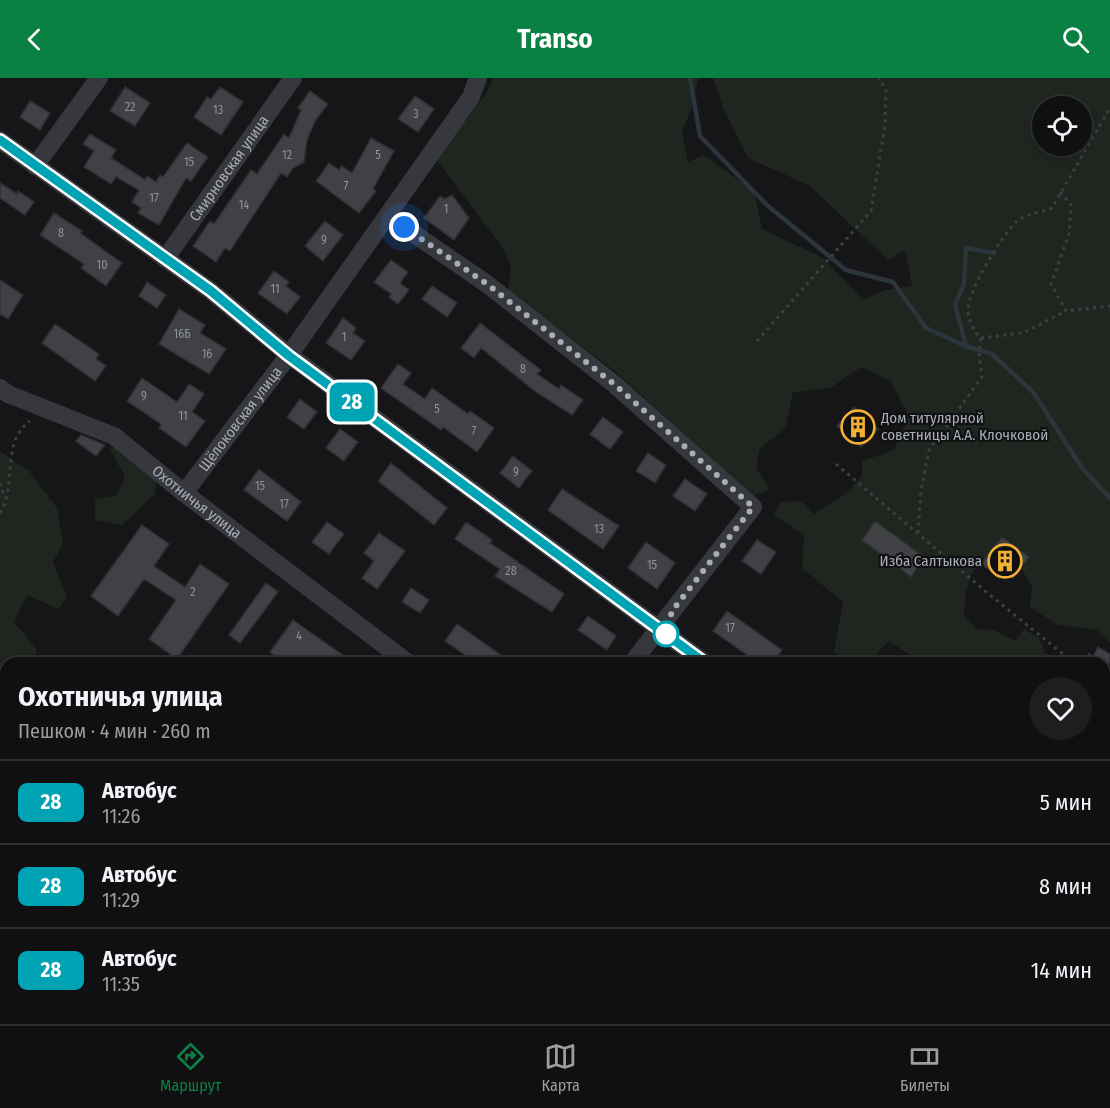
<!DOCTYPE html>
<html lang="ru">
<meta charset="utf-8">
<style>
:root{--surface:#101012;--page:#1e1e20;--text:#f1f3f6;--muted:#9c9d9f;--line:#303032;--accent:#0b8043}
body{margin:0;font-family:"Fira Sans Condensed",sans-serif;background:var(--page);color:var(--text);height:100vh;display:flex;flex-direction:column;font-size:22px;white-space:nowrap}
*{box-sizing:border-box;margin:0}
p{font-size:20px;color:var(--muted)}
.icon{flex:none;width:33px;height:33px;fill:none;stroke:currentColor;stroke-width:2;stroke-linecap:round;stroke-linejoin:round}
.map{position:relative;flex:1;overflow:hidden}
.panel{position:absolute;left:0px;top:579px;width:1110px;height:368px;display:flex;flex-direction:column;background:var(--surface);border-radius:18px 18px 0 0;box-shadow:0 3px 9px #0003,0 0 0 2px var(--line)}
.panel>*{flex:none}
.badge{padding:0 12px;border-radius:9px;font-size:21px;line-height:39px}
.fabs{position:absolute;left:1032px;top:18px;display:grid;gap:12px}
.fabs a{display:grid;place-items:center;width:60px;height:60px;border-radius:50%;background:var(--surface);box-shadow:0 3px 9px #0003,0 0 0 2px var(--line);font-size:30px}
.you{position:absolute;width:30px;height:30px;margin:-15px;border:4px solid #fff;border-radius:50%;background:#1a73e8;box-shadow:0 0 0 9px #1a73e833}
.map>.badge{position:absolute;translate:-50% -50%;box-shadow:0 0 0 3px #fff}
.round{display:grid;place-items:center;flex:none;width:63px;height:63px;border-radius:32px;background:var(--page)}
.summary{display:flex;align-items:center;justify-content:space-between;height:102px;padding:0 18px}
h1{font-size:28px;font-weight:700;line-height:45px}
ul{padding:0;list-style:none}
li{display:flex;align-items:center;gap:18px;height:84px;padding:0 18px;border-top:2px solid var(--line)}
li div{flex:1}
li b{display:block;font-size:22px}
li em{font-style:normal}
li .badge{min-width:66px;font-weight:700;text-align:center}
header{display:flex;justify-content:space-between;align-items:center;height:78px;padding:0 18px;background:var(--accent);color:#fff;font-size:27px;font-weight:700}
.tab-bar{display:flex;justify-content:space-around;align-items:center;height:84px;border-top:2px solid var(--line);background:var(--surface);font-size:16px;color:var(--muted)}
.tab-bar a{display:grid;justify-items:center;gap:3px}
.tab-bar .active{color:var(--accent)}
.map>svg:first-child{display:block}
</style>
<header><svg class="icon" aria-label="back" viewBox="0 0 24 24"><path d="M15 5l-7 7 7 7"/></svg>Transo<svg class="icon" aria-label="search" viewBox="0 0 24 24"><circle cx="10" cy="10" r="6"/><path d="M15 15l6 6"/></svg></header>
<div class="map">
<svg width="1110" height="946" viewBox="0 0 1110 946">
<rect width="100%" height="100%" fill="#161618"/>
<path fill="#1e261f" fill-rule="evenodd" d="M493 0H698L693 26 682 54 688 84 704 77 754 113 762 151 823 180 863 222 885 212 912 208 905 172 888 182 810 108 748 80 724 32 713 0H1110V565L1097 552 1058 547 1030 529 1032 508 1021 490 999 484 973 492 966 513 964 538 977 551 994 552 1015 563 1024 551 1039 560 1045 575 1066 585H922L889 563 868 585H851L834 574 843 524 802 490 804 457 774 437 780 424 801 423 814 436 845 416 862 398V383L894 372 908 337 891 303 861 289 830 310 793 314 785 351 760 370 756 390 770 411 753 418 616 294 508 213 511 189 502 169 435 80 486 16ZM1042 28H1082V68H1042Z
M132 361 158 385 155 416 122 447 95 442V421L117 417 125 399 110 371Z
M0 373 29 393 57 430 63 466 53 484 67 520 58 531 27 517 14 544 37 572 33 585H6V686L0 692Z
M1104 615 1110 618V690L1104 685Z
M0 794 6 797V940H204L211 946H0Z
M269 941 459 940 464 946H265Z"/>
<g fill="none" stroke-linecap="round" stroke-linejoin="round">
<path stroke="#2c353c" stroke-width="4.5" d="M690 0 700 58 768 128 846 192 893 204 926 250 966 268 992 276 1033 314 1082 390 1110 420
M966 268 955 227 964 206 966 170 994 175"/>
</g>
<path fill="#404145" stroke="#303034" stroke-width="1.5" d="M125 9 150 25 135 48 110 33Z
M220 9 243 24 221 57 194 39 207 19 211 21Z
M310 13 328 26 315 43 307 62 304 84 293 90 287 99 281 95 230 173 225 170 216 184 193 168 210 143 214 146 251 92 257 96 284 56 289 60 301 32 298 30Z
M415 18 434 31 418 54 398 41Z
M30 23 50 35 40 52 20 39Z
M90 56 116 72 111 80 145 102 147 98 156 104 160 97 163 99 187 65 208 79 191 103 186 100 159 147 138 135 141 130 132 124 139 112 116 99 111 106 84 89 94 73 83 66Z
M371 60 394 73 373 111 376 113 359 135 316 103 329 85 339 92 342 88 352 95Z
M0 105 17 116 18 113 34 124 25 137 0 120Z
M452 117 469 140 454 162 424 140 440 118 445 121Z
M54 135 82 153 80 155 122 185 106 208 81 190 84 186 40 157Z
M325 143 343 157 323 183 305 168Z
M391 182 408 194 400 205 409 212 398 226 389 219 391 216 374 204Z
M274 193 289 204 286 208 300 219 287 236 258 215Z
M0 202 23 217 8 241 0 236Z
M147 204 166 217 157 230 139 218Z
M432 208 457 225 447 239 422 221Z
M179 231 205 247 200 255 226 271 209 296 159 266Z
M343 240 356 250 353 255 365 263 351 282 326 265Z
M480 245 541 292 537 296 559 311 561 307 583 322 572 337 536 314 481 270 474 280 461 270Z
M55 246 99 276 96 281 106 288 95 303 42 265Z
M398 286 411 295 403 306 425 321 432 310 468 336 470 333 494 350 477 374 443 349 441 352 381 310Z
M142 300 177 324 189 306 204 316 192 334 205 343 186 369 159 350 161 346 127 323Z
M300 321 317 334 304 351 287 339Z
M854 329 878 351 861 369 837 348Z
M603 339 623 354 610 371 590 356Z
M340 351 358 364 344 383 326 370Z
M81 357 105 367 96 378 76 363Z
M648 375 666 387 655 405 636 393Z
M513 378 532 393 519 410 500 395Z
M391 385 447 430 434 447 378 403Z
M259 391 301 424 287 443 244 412Z
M685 401 707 416 695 433 673 418Z
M562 411 619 448 603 471 548 432Z
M875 443 924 479 911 499 862 462Z
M327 444 344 456 329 476 312 464Z
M466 444 492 462 490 465 564 516 552 534 495 498 500 491 455 461Z
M142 447 169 466 154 488 185 509 200 486 229 506 177 581 149 561 176 522 144 501 118 538 91 518Z
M379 455 405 473 377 511 362 500 374 483 364 475Z
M1002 459 1029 479 1013 500 1000 490 996 496 981 486Z
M757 462 776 474 761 496 742 483Z
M646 464 675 485 657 511 628 490Z
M266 505 278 514 240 565 229 557Z
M411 510 429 522 420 535 402 524Z
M727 533 782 572 773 585H745L750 579 713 553Z
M588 538 616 558 607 572 578 552Z
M293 542 354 585H285L270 574Z
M457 546 512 585H477L445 563Z
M1098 569 1110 576V585H1090Z"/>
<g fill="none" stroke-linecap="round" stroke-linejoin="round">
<path stroke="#3d3f44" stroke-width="3" stroke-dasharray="3 4.5" stroke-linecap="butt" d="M1060 114 1071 127 1069 156 1051 206 1066 233 1110 228
M981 260 1023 255 1066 233
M757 263 871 133 885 47 886 13 879 0
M836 386 990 517 1074 585
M0 405 5 420
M0 435C18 405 0 365 30 343
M918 455 921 412 929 372 982 299 979 275 981 260C973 253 968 241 968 231 968 213 1003 155 1017 143 1025 136 1042 134 1052 130L1110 30
M1085 585 1091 573
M1104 604 1110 608
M0 788 6 791
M0 872 6 882
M52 940 61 946
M72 940V946
M202 940 208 946
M269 946 277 940
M295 946V940"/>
<g stroke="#37383d" stroke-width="18">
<path d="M0 62 211 213 289 277 705 585"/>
<path d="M35 88 99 0"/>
<path d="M388 138 487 206 614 306 753 429 632 585"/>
<path id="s1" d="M165 181 293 0"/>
<path id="s2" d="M0 310 8 316 114 358 184 415 408 585"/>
<path id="s3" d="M184 415 289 277 471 19 478 0"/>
<path d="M1104 881 1110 885"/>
<path d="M608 940 613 946"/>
<path d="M897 940 904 946"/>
<path d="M935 946 939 940"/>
</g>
</g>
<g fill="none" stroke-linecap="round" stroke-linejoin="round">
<defs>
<path id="line" d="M0 62 211 213 289 278 705 585"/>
</defs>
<use href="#line" stroke="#fff" stroke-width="14"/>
<use href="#line" stroke="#00a3b4" stroke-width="9"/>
<path stroke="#a8adb8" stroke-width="6" stroke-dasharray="0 10.8" d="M404 149 487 206 614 306 753 429 672 533 666 556"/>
</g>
<defs>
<symbol id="building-ring" viewBox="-11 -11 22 22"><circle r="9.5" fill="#111113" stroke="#f2b134" stroke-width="1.5"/><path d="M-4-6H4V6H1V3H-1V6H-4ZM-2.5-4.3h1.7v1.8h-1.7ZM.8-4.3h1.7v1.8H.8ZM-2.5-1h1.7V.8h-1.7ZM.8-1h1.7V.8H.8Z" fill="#f2b134"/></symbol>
</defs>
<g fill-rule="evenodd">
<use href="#building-ring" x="839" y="330" width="38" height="38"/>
<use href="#building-ring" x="986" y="464" width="38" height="38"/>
</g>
<circle fill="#fff" stroke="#00a3b4" stroke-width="3" cx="666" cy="556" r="12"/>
<g text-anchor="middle" stroke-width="4.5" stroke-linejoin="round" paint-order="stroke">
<g font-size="12" fill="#8e929b">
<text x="130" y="33">22</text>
<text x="218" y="36">13</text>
<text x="416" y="40">3</text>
<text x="287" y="81">12</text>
<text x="378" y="81">5</text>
<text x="189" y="88">15</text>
<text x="346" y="112">7</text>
<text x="154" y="124">17</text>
<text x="244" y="131">14</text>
<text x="446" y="135">1</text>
<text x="61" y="159">8</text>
<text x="324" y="166">9</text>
<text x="102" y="191">10</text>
<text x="275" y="215">11</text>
<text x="182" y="260">16Б</text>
<text x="344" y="263">1</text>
<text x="207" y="280">16</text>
<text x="523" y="295">8</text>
<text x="144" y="322">9</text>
<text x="437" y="335">5</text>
<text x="183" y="342">11</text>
<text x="474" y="357">7</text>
<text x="516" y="398">9</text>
<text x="260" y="412">15</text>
<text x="284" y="430">17</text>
<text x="599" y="455">13</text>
<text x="652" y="491">15</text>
<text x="511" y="497">28</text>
<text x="193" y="518">2</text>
<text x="730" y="554">17</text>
<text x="299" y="562">4</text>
</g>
<g font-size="15" fill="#a8adb8" stroke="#111113">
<text dy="5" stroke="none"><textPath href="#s1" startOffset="111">Смирновская улица</textPath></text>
<text dy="5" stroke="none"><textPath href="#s3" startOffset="93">Щёлоковская улица</textPath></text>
<text dy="5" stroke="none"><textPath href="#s2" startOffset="230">Охотничья улица</textPath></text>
</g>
<g font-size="15" fill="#a8adb8" stroke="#111113" text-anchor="start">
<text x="881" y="345">Дом титулярной<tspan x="881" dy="17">советницы А.А. Клочковой</tspan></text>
<text x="982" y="488" text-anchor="end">Изба Салтыкова</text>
</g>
</g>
</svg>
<div class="fabs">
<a><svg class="icon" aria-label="locate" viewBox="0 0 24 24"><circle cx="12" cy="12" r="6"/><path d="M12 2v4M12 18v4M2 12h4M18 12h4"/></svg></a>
</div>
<div class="you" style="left:404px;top:149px"></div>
<b class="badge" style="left:352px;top:324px;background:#00a3b4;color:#fff">28</b>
<section class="panel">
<div class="summary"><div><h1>Охотничья улица</h1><p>Пешком · 4 мин · 260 m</p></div><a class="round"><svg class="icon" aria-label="heart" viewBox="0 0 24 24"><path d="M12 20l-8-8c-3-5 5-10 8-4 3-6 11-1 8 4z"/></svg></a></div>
<ul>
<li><span class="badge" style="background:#00a3b4;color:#fff">28</span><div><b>Автобус</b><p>11:26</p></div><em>5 мин</em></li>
<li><span class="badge" style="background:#00a3b4;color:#fff">28</span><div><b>Автобус</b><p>11:29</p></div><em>8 мин</em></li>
<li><span class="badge" style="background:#00a3b4;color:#fff">28</span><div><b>Автобус</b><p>11:35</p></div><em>14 мин</em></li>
</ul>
</section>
</div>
<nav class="tab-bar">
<a class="active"><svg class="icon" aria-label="directions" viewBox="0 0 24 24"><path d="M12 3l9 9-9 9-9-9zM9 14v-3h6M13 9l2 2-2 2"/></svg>Маршрут</a>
<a><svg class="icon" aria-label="map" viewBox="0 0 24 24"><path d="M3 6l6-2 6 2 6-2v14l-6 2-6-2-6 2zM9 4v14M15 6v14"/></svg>Карта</a>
<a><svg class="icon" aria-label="tickets" viewBox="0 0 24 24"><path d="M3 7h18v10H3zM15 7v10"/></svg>Билеты</a>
</nav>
